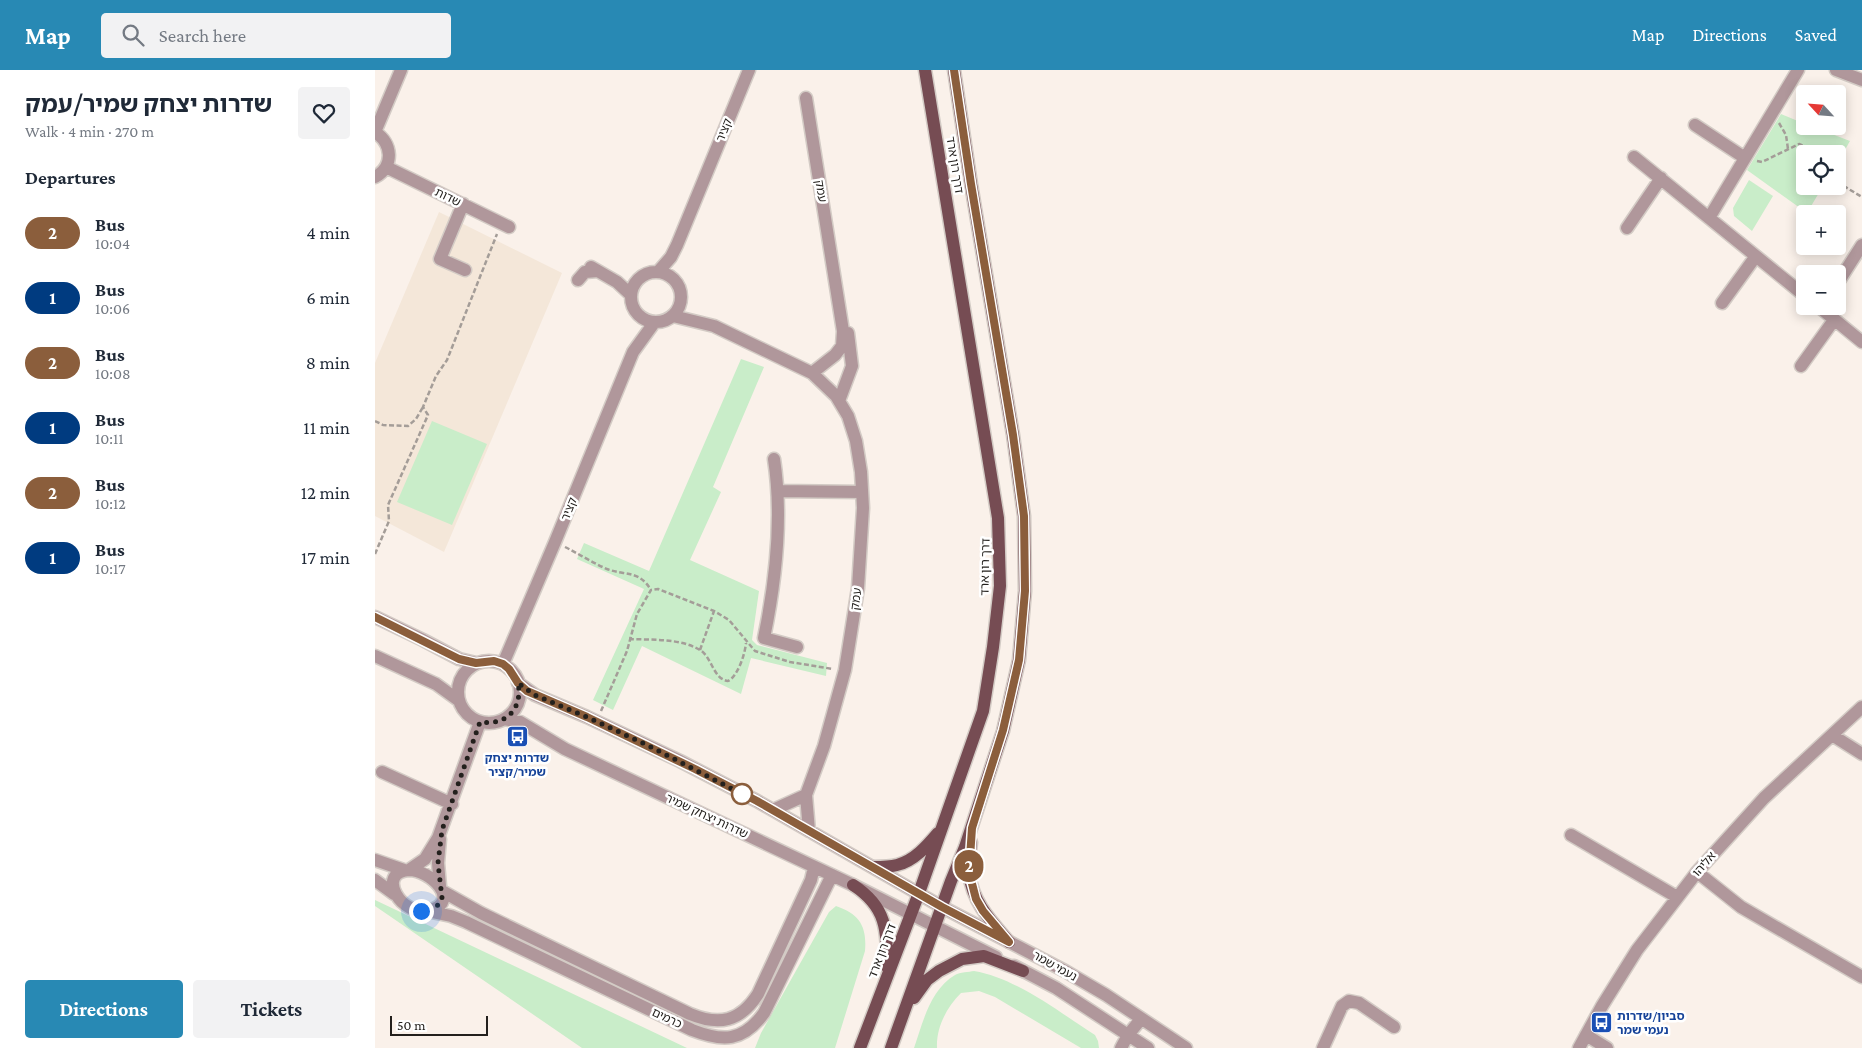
<!DOCTYPE html>
<meta charset="utf-8">
<style>
:root{--surface:#fff;--page:#f2f2f3;--text:#1f2937;--muted:#747a83;--accent:#2889b4}
body{margin:0;font-family:"Crimson Pro","Noto Sans Hebrew",serif;background:var(--page);color:var(--text);height:100vh;display:flex;flex-direction:column;font-size:19px;white-space:nowrap}
*{box-sizing:border-box;margin:0}
p{font-size:16px;color:var(--muted)}
.icon{flex:none;width:28px;height:28px;fill:none;stroke:currentColor;stroke-width:2;stroke-linecap:round;stroke-linejoin:round}
.map{position:relative;flex:1;overflow:hidden}
.drawer{display:flex;flex-direction:column;background:var(--surface);width:375px}
.drawer>*{flex:none}
.badge{padding:0 10px;border-radius:16px;font-size:18px;line-height:32px}
.needle{width:32px;rotate:296deg}
.controls{position:absolute;left:1421px;top:15px;display:grid;gap:10px}
.controls a{display:grid;place-items:center;width:50px;height:50px;border-radius:5px;background:var(--surface);box-shadow:0 2px 12px #0003;font-size:25px}
.scale{position:absolute;left:15px;bottom:12px;width:98px;box-sizing:border-box;padding-left:5px;border:2px solid #23201d;border-top:0;font-size:14px;line-height:18px;white-space:nowrap;color:#23201d;-webkit-text-stroke:4px #fff;paint-order:stroke}
.you{position:absolute;width:25px;height:25px;margin:-12px;border:4px solid #fff;border-radius:50%;background:#1a73e8;box-shadow:0 0 0 8px #1a73e833}
.map>.badge{position:absolute;translate:-50% -50%;box-shadow:0 0 0 2px #fff}
h2{padding:0 25px;font-size:19px;line-height:45px}
.round{display:grid;place-items:center;flex:none;width:52px;height:52px;border-radius:5px;background:var(--page)}
.headline{display:flex;align-items:center;justify-content:space-between;height:85px;padding:0 25px}
h1{font-size:24px;font-weight:700;line-height:38px}
.action{display:flex;gap:10px;margin-top:auto;padding:10px 25px}
.action a{flex:1;height:58px;border-radius:5px;background:var(--accent);color:#fff;font-size:20px;font-weight:700;line-height:58px;text-align:center}
.action a+a{background:var(--page);color:var(--text)}
ul{padding:0;list-style:none}
li{display:flex;align-items:center;gap:15px;height:65px;padding:0 25px}
li div{flex:1}
li b{display:block;font-size:19px}
li em{font-style:normal}
li .badge{min-width:55px;font-weight:700;text-align:center}
header{display:flex;align-items:center;gap:30px;box-sizing:border-box;height:70px;padding:0 25px;background:var(--accent);color:#fff}
header strong{font-size:24px}
nav{display:flex;gap:28px;margin-inline-start:auto;font-size:18px}
.search{width:350px;height:45px;background:var(--page);display:flex;align-items:center;gap:12px;box-sizing:border-box;padding:0 18px;border-radius:5px;color:var(--muted);font-size:19px}
main{display:flex;flex:1;min-height:0}
.map>svg:first-child{display:block}
</style>
<header>
<strong>Map</strong>
<div class="search"><svg class="icon" aria-label="search" viewBox="0 0 24 24"><circle cx="10" cy="10" r="6"/><path d="M15 15l6 6"/></svg>Search here</div>
<nav><a>Map</a><a>Directions</a><a>Saved</a></nav>
</header>
<main>
<section class="drawer">
<div class="headline"><div><h1>שדרות יצחק שמיר/עמק</h1><p>Walk · 4 min · 270 m</p></div><a class="round"><svg class="icon" aria-label="heart" viewBox="0 0 24 24"><path d="M12 20l-8-8c-3-5 5-10 8-4 3-6 11-1 8 4z"/></svg></a></div>
<h2>Departures</h2>
<ul>
<li><span class="badge" style="background:#8b5e3c;color:#fff">2</span><div><b>Bus</b><p>10:04</p></div><em>4 min</em></li>
<li><span class="badge" style="background:#003b80;color:#fff">1</span><div><b>Bus</b><p>10:06</p></div><em>6 min</em></li>
<li><span class="badge" style="background:#8b5e3c;color:#fff">2</span><div><b>Bus</b><p>10:08</p></div><em>8 min</em></li>
<li><span class="badge" style="background:#003b80;color:#fff">1</span><div><b>Bus</b><p>10:11</p></div><em>11 min</em></li>
<li><span class="badge" style="background:#8b5e3c;color:#fff">2</span><div><b>Bus</b><p>10:12</p></div><em>12 min</em></li>
<li><span class="badge" style="background:#003b80;color:#fff">1</span><div><b>Bus</b><p>10:17</p></div><em>17 min</em></li>
</ul>
<div class="action"><a>Directions</a><a>Tickets</a></div>
</section>
<div class="map">
<svg width="1487" height="978" viewBox="0 0 1487 978">
<rect width="100%" height="100%" fill="#faf1ea"/>
<path fill="#f4e7d9" d="M64 142 187 203 69 482 0 446V293Z"/>
<path fill="#c9edc9" d="M1406 44 1430 54V56H1436L1475 71 1463 92 1462 84H1430V116H1448L1432 143 1372 100Z
M1374 110 1398 126 1377 161 1359 146 1358 138Z
M366 289 389 297 338 417 346 422 315 490 384 521 377 570 382 575 452 593 451 606 376 588 366 624 267 576 238 640 218 630 269 519 202 489 209 473 274 501Z
M57 351 112 374 77 455 22 432Z
M0 830 312 978H207L0 836Z
M461 836C485 844 492 857 490 881L460 978H380L386 963 454 842Z
M599 901C641 908 684 942 720 965L723 971 724 978H706L620 927 604 921 586 923C572 937 561 957 562 978H539C548 952 555 920 580 905 585 902 594 902 599 901Z"/>
<g fill="none" stroke-linecap="round" stroke-linejoin="round">
<defs>
<path id="minor" d="M1461 0 1487 10
M431 28 468 261 467 276 460 285 437 303
M1320 55 1370 88
M0 62 26 0
M0 62C17 73 20 96 0 107
M1259 87 1430 226
M11 97 134 157
M88 134 65 189 90 200
M1334 148 1423 0
M1252 158 1286 108
M216 197 242 212 256 225
M256 227a25 25 0 1 1 50 0a25 25 0 1 1-50 0Z
M283 202 296 187 302 175 374 0
M203 210 210 202 223 201
M1462 214 1487 175
M1347 233 1381 186
M1443 236 1487 272
M298 246 339 256 437 303 461 326 473 346 481 371 486 402 488 438 483 518 470 600 449 676 431 725 434 761
M1426 296 1459 250
M464 331 477 296 473 263
M399 389C408 448 401 510 389 568L422 577
M403 421 487 422
M0 547 48 570 84 589 101 593
M0 586 61 614 83 630
M83 622a31 31 0 1 1 62 0a31 31 0 1 1-62 0Z
M128 594 180 472 258 282 279 253
M143 613 160 625 212 647 305 691 382 731 567 837 690 901 731 925 811 978
M129 649 145 652 190 679 478 815 621 887
M1457 665 1487 684
M7 702 77 734
M398 740 431 725
M1196 765 1302 827
M0 790 29 800
M34 800 50 789 63 768 105 652
M34 800C55 800 86 830 56 840 26 849 0 802 34 800Z
M1322 802 1366 837 1487 907
M0 810 19 824
M65 816 63 793 65 769
M67 821 106 843 315 944C344 956 365 952 383 924L436 810 439 797
M52 841 76 846 91 852 317 960C348 972 368 972 389 943L457 805
M639 896 681 918 773 978
M1211 965 1232 978
M746 978 753 965 766 949
M948 978 967 936 974 931 984 933 1019 957
M1204 978 1227 936 1262 880 1322 802 1389 728 1487 637"/>
<path id="major" d="M596 772C595 782 593 794 594 804 598 833 616 851 634 872
M498 797C506 797 515 797 522 795 539 791 552 776 563 763
M478 815C512 837 512 860 512 897
M539 928 552 910 564 901 587 889 609 886 648 901
M485 978 544 823 608 641 618 577 625 516 623 448 550 0
M516 978 576 811 590 777 628 661 644 590 650 521 649 446 638 365 596 114 579 0"/>
</defs>
<use href="#minor" stroke="#d3cbc5" stroke-width="15"/>
<use href="#major" stroke="#d3cbc5" stroke-width="15"/>
<path stroke="#a49d98" stroke-width="2.5" stroke-dasharray="5 2.5" stroke-linecap="butt" d="M1404 53 1411 65 1413 79
M1382 91 1387 92 1424 74 1434 78 1440 84
M1462 112 1487 127
M0 351 8 355 33 356 41 349 48 337
M190 477C204 484 218 493 232 499 251 506 264 500 276 520
M0 484 14 451 13 435 53 345 48 337 61 306 72 290 122 164
M254 569C277 570 305 568 325 580 337 587 338 609 353 611 363 606 370 584 371 573
M325 580 339 541
M226 641 252 581 262 544 276 520 283 519 339 541 354 550 380 581 415 592 458 599"/>
<use href="#minor" stroke="#b0979b" stroke-width="12"/>
<use href="#major" stroke="#764c53" stroke-width="12"/>
</g>
<g fill="none" stroke-linecap="round" stroke-linejoin="round">
<defs>
<path id="line" d="M0 547 84 589 101 593 119 591 128 594 134 599 143 613 152 621 212 647 320 699 382 731 567 837 634 872 608 841 601 829 594 802 597 758 628 660 644 590 650 521 649 446 638 365 596 114 579 0"/>
</defs>
<use href="#line" stroke="#fff" stroke-width="11"/>
<use href="#line" stroke="#8b5e3c" stroke-width="8"/>
<path stroke="#23201d" stroke-width="5" stroke-dasharray="0 9" d="M46 841C56 841 63 838 67 828L63 793 67 760 105 652C131 656 148 639 143 613L160 625 212 647 272 675 367 724"/>
</g>
<defs>
<symbol id="bus-square" viewBox="-11 -11 22 22"><rect x="-9" y="-9" width="18" height="18" rx="4" fill="#1a4fb4" stroke="#fff"/><path d="M-5-6H5V4H4V6H2V4H-2V6H-4V4H-5ZM-3.5-4V0h7V-4ZM-3.5 1.2v1.5H-2V1.2ZM2 1.2v1.5H3.5V1.2Z" fill="#fff"/></symbol>
</defs>
<g fill-rule="evenodd">
<use href="#bus-square" x="130" y="654" width="25" height="25"/>
<use href="#bus-square" x="1214" y="940" width="25" height="25"/>
</g>
<circle fill="#fff" stroke="#8b5e3c" stroke-width="2.5" cx="367" cy="724" r="10"/>
<g text-anchor="middle" stroke-width="5" stroke-linejoin="round" paint-order="stroke">
<g font-size="12" fill="#23201d" stroke="#fff">
<text transform="translate(349 60) rotate(-68)" y="4">קציר</text>
<text transform="translate(580 95) rotate(81)" y="4">דרך רון ארד</text>
<text transform="translate(446 121) rotate(81)" y="4">עמק</text>
<text transform="translate(73 127) rotate(26)" y="4">שדות</text>
<text transform="translate(194 439) rotate(-68)" y="4">קציר</text>
<text transform="translate(610 497) rotate(-89)" y="4">דרך רון ארד</text>
<text transform="translate(481 529) rotate(-83)" y="4">עמק</text>
<text transform="translate(332 746) rotate(25)" y="4">שדרות יצחק שמיר</text>
<text transform="translate(1329 794) rotate(-49)" y="4">אליהו</text>
<text transform="translate(507 881) rotate(-69)" y="4">דרך רון ארד</text>
<text transform="translate(680 896) rotate(29)" y="4">נעמי שמר</text>
<text transform="translate(292 948) rotate(25)" y="4">כרמים</text>
</g>
<g font-size="12" font-weight="bold" fill="#164399" stroke="#fff">
<text x="142" y="692">שדרות יצחק<tspan x="142" dy="14">שמיר/קציר</tspan></text>
<text x="1242" y="950" text-anchor="start">סביון/שדרות<tspan x="1242" dy="14">נעמי שמר</tspan></text>
</g>
</g>
</svg>
<div class="controls">
<a><svg class="needle" viewBox="-14 -14 28 28"><path d="M0-13l5 13h-10z" fill="#e53935"/><path d="M0 13l5-13h-10z" fill="#747a83"/></svg></a>
<a><svg class="icon" aria-label="locate" viewBox="0 0 24 24"><circle cx="12" cy="12" r="6"/><path d="M12 2v4M12 18v4M2 12h4M18 12h4"/></svg></a>
<a>+</a>
<a>−</a>
</div>
<div class="scale">50 m</div>
<div class="you" style="left:46px;top:841px"></div>
<b class="badge" style="left:594px;top:796px;background:#8b5e3c;color:#fff">2</b>
</div>
</main>
